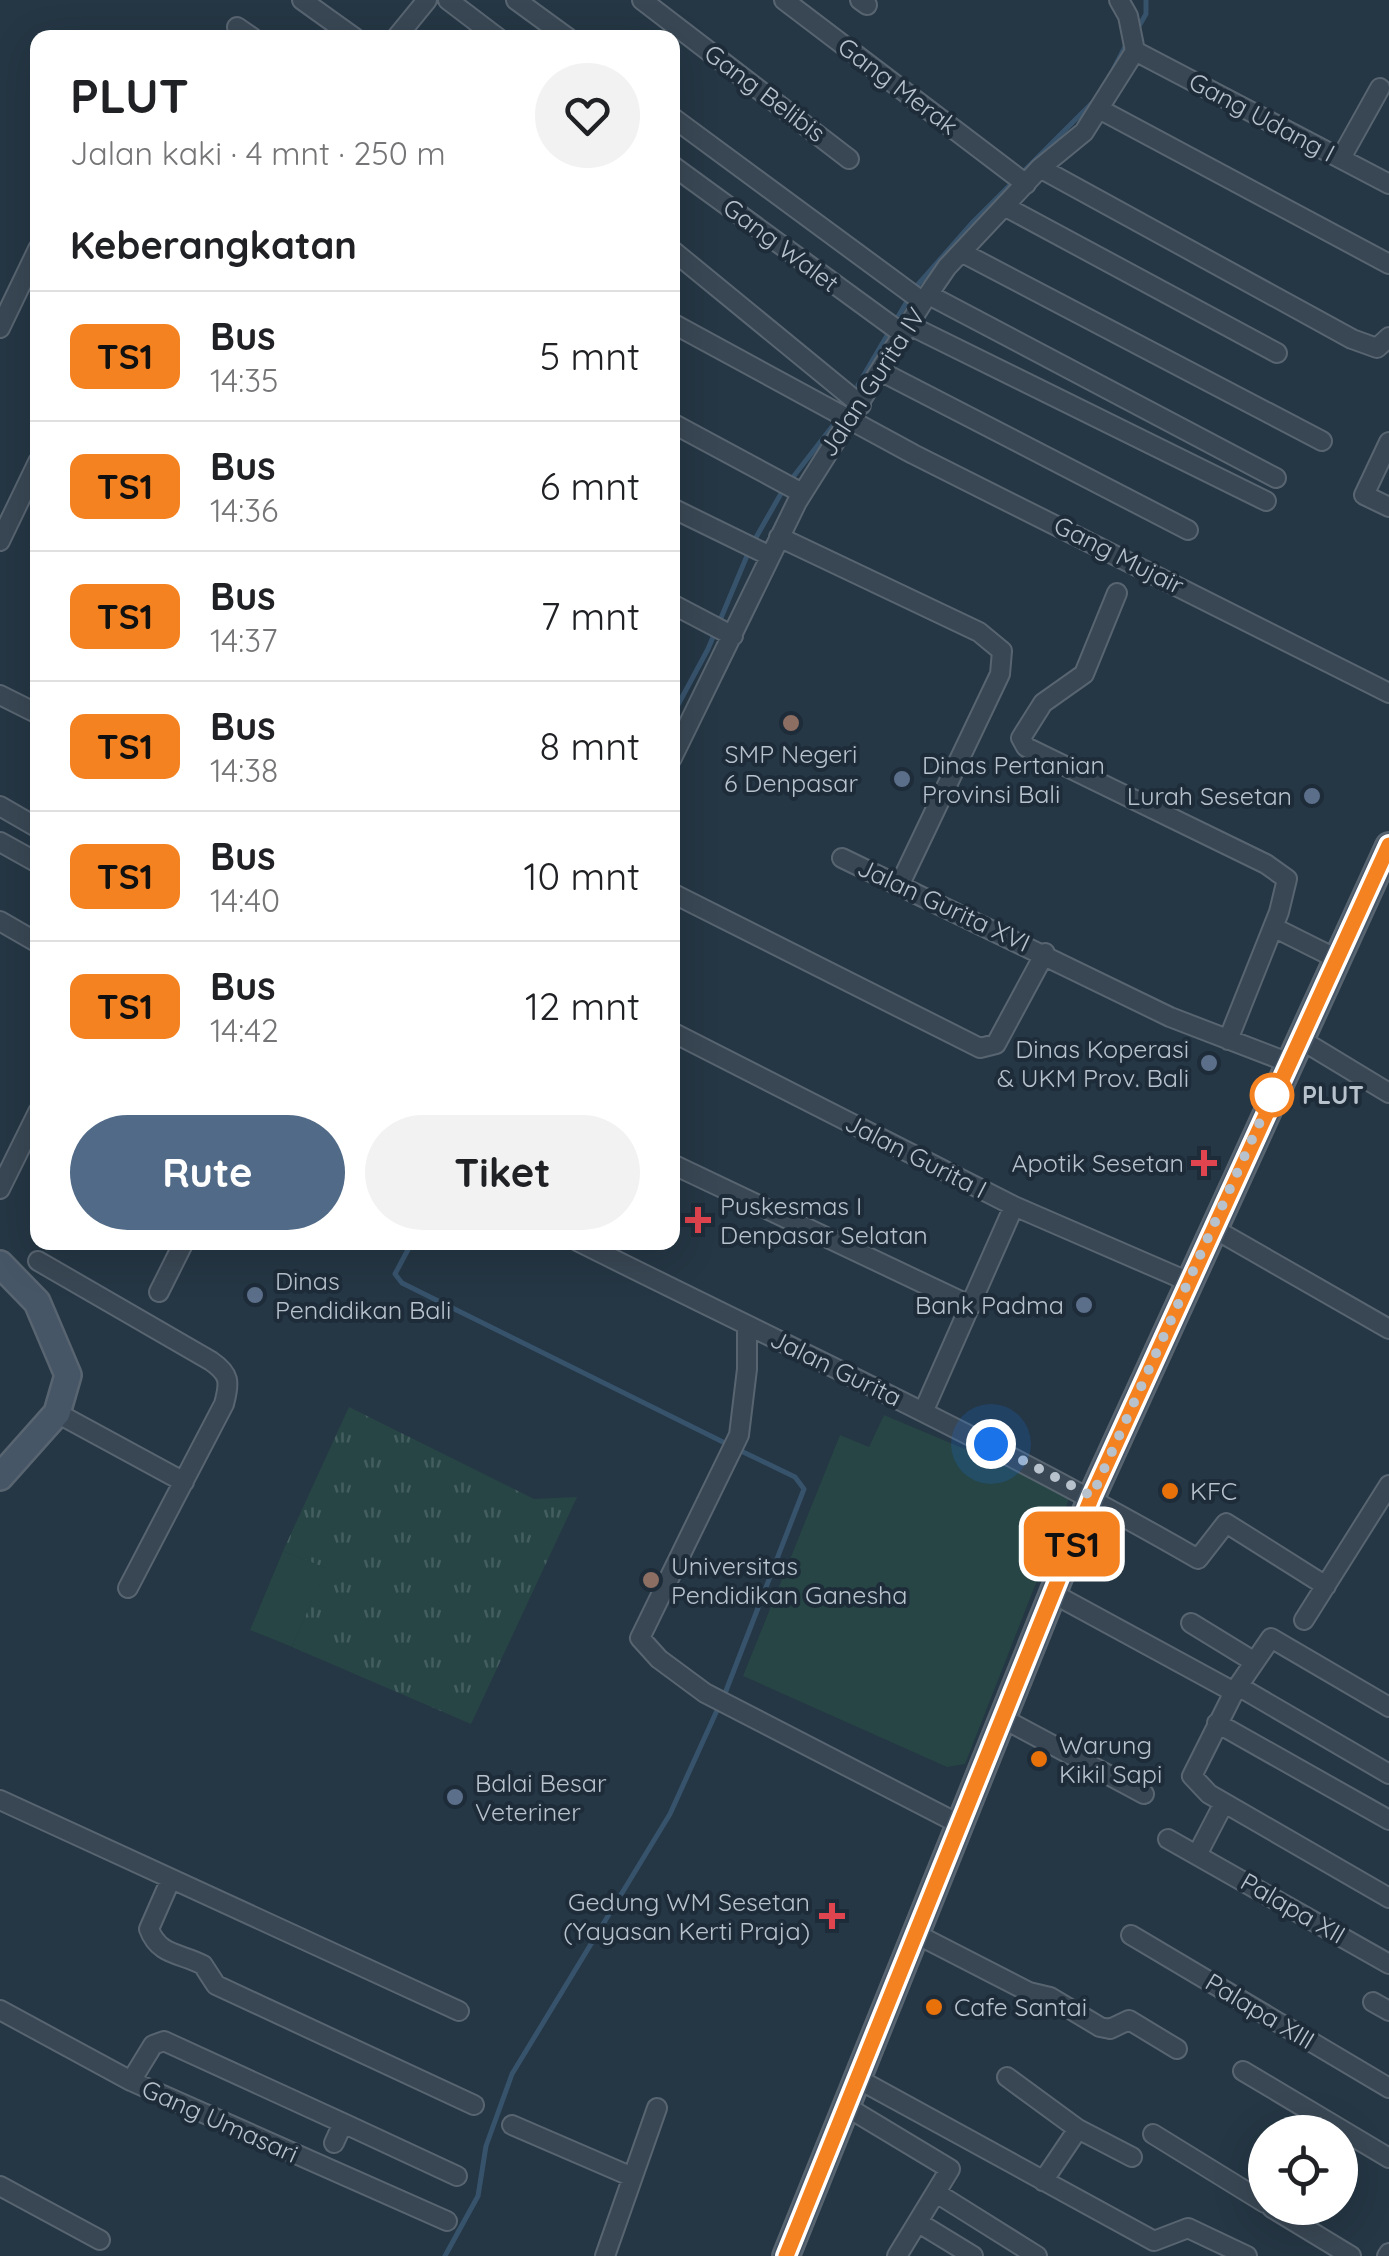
<!DOCTYPE html>
<html lang="id">
<meta charset="utf-8">
<style>
:root{--surface:#fff;--page:#f2f2f2;--text:#202124;--muted:#757577;--line:#e0e0e0;--accent:#506a87}
body{margin:0;font-family:Quicksand,sans-serif;background:var(--page);color:var(--text);height:100vh;display:flex;flex-direction:column;font-size:38px;white-space:nowrap}
*{box-sizing:border-box;margin:0}
p{font-size:32px;color:var(--muted)}
.icon{flex:none;width:55px;height:55px;fill:none;stroke:currentColor;stroke-width:2;stroke-linecap:round;stroke-linejoin:round}
.map{position:relative;flex:1;overflow:hidden}
.drawer{position:absolute;left:30px;top:30px;width:650px;height:1220px;display:flex;flex-direction:column;background:var(--surface);border-radius:20px;box-shadow:0 10px 40px #0002}
.drawer>*{flex:none}
.badge{padding:0 20px;border-radius:15px;font-size:35px;line-height:65px}
.controls{position:absolute;left:1248px;top:2115px;display:grid;gap:20px}
.controls a{display:grid;place-items:center;width:110px;height:110px;border-radius:50%;background:var(--surface);box-shadow:0 10px 40px #0002;font-size:50px}
.you{position:absolute;width:50px;height:50px;margin:-25px;border:8px solid #fff;border-radius:50%;background:#1a73e8;box-shadow:0 0 0 15px #1a73e833}
.map>.badge{position:absolute;translate:-50% -50%;box-shadow:0 0 0 5px #fff}
h2{padding:0 40px;font-size:38px;line-height:90px}
.round{display:grid;place-items:center;flex:none;width:105px;height:105px;border-radius:52px;background:var(--page)}
.head{display:flex;align-items:center;justify-content:space-between;height:170px;padding:0 40px}
h1{font-size:48px;font-weight:800;line-height:75px}
.action{display:flex;gap:20px;margin-top:auto;padding:20px 40px}
.action a{flex:1;height:115px;border-radius:60px;background:var(--accent);color:#fff;font-size:40px;font-weight:800;line-height:115px;text-align:center}
.action a+a{background:var(--page);color:var(--text)}
ul{padding:0;list-style:none}
li{display:flex;align-items:center;gap:30px;height:130px;padding:0 40px;border-top:2px solid var(--line)}
li div{flex:1}
li b{display:block;font-size:38px}
li em{font-style:normal}
li .badge{min-width:110px;font-weight:700;text-align:center}
.map>svg:first-child{display:block}
</style>
<div class="map">
<svg width="1389" height="2256" viewBox="0 0 1389 2256">
<defs>
<pattern id="grass-tufts" width="24" height="20" patternUnits="userSpaceOnUse" patternTransform="scale(2.5)"><rect width="24" height="20" fill="#274545"/><path d="M3 7l-1-3M5 7V3M7 7l1-3M15 17l-1-3M17 17v-4M19 17l1-3" fill="none" stroke="#445e5f"/></pattern>
</defs>
<rect width="100%" height="100%" fill="#253644"/>
<path fill="url(#grass-tufts)" d="M349 1407 534 1499 577 1497 471 1724 292 1647 325 1568 283 1551Z"/>
<path fill="#274545" d="M884 1415 1071 1494 965 1764 947 1767 743 1676 840 1435 869 1447Z
M283 1551 326 1568 292 1647 250 1630Z"/>
<g fill="none" stroke-linecap="round" stroke-linejoin="round">
<path stroke="#37536c" stroke-width="5" d="M1135 33 1146 14V0
M1110 76 1128 41
M914 289 973 222 1093 102
M858 385 909 298
M790 481 838 419
M754 541 783 490
M672 716 708 649 749 551
M412 1242 395 1274 402 1283 729 1445
M724 1696 804 1489 795 1477 739 1450
M445 2256 478 2196 486 2146 512 2074 670 1814 719 1706"/>
<defs>
<path id="street" d="M302 0 355 38
M448 0 498 38
M516 0 568 38
M642 0 849 159
M784 0 1026 184
M860 0 867 5
M1119 0 1128 16 1135 51
M237 27 253 38
M396 38 427 0
M1135 51 1389 184
M1101 110 1389 264
M672 117 923 302
M1341 158 1380 88
M673 166 903 334
M1040 168 1352 339 1377 348 1389 337
M1006 207 1277 353
M672 250 861 405
M961 252 1322 441
M929 295 1276 478
M672 323 913 454 1389 693
M909 325 1266 501
M0 328 38 249
M880 371 1188 530
M672 423 802 493
M1389 442 1364 495 1389 507
M672 508 770 556
M779 537 979 632 1002 651 1000 674 900 884
M0 541 38 462
M1117 593 1084 674 1043 703 1021 738 1026 747 1266 864 1287 879 1279 912 1228 1040
M672 604 733 636
M0 695 38 714
M672 758 797 502 923 302 947 267 1040 168 1084 132 1135 51
M0 806 38 828
M0 842 38 863
M842 858 1170 1017 1287 1062
M672 893 980 1048 996 1044 1045 953
M0 921 38 943
M1273 927 1337 959
M672 1032 1014 1206 1187 1281
M1298 1038 1389 1093
M672 1164 971 1306
M0 1189 38 1112
M1211 1227 1389 1329
M579 1242C787 1346 997 1443 1198 1559L1226 1523 1326 1586
M38 1261 211 1361C230 1374 230 1382 224 1404L128 1588
M159 1292 184 1242
M747 1325V1369L739 1435 640 1638 659 1659 705 1693 959 1824
M924 1410 1014 1206
M57 1413 184 1482
M1052 1593 1234 1692
M1304 1620 1389 1485
M1191 1623 1253 1661
M1238 1686 1389 1774
M1389 1707 1271 1638 1234 1692 1192 1776 1209 1794 1389 1898
M1002 1718 1144 1794
M1217 1723 1389 1820
M0 1800 459 2011
M1168 1839 1389 1964
M1198 1853 1224 1803
M170 1881 149 1929C159 1956 181 1953 203 1965L216 1985 474 2105
M918 1935 1029 1992 1050 1997 1100 2027 1110 2029 1129 2020 1177 2049
M1131 1935 1389 2088
M1373 2002 1389 2011
M0 2010 131 2081 447 2221
M1243 2071 1389 2158
M1007 2077 1078 2129 1132 2157
M858 2079 1154 2241 1188 2228 1247 2256
M131 2081 153 2045 164 2041 343 2123 334 2143
M847 2107 950 2169 897 2256
M343 2123 457 2176
M512 2125 630 2176
M1153 2134 1265 2203
M1043 2181 1078 2129
M0 2186 100 2240
M938 2194 1037 2256
M1272 2208 1351 2256
M919 2223 973 2256
M605 2256 657 2108
M1387 2256 1389 2253"/>
<path id="secondary" d="M0 1264 37 1302 68 1375 57 1413 0 1477
M786 2256 1092 1496 1389 846"/>
</defs>
<use href="#street" stroke="#586571" stroke-width="22"/>
<use href="#secondary" stroke="#586571" stroke-width="30"/>
<use href="#street" stroke="#394754" stroke-width="18"/>
<use href="#secondary" stroke="#475667" stroke-width="25"/>
</g>
<g fill="none" stroke-linecap="round" stroke-linejoin="round">
<defs>
<path id="line" d="M786 2256 1092 1496 1389 845"/>
</defs>
<use href="#line" stroke="#fff" stroke-width="22"/>
<use href="#line" stroke="#f58220" stroke-width="15"/>
<path stroke="#b7c2cd" stroke-width="10" stroke-dasharray="0 18" d="M991 1444 1092 1496 1272 1095"/>
</g>
<g fill="#8d6e63" stroke="#1e2c39" stroke-width="4">
<circle cx="791" cy="723" r="10"/>
<circle cx="651" cy="1580" r="10"/>
</g>
<g fill="#5c6f8a" stroke="#1e2c39" stroke-width="4">
<circle cx="902" cy="779" r="10"/>
<circle cx="1312" cy="796" r="10"/>
<circle cx="1209" cy="1063" r="10"/>
<circle cx="255" cy="1295" r="10"/>
<circle cx="1084" cy="1305" r="10"/>
<circle cx="455" cy="1797" r="10"/>
</g>
<circle fill="#fff" stroke="#f58220" stroke-width="5" cx="1272" cy="1095" r="20"/>
<g fill="#e0444e" stroke="#1e2c39" stroke-width="4">
<path d="M1199 1148h10v10h10v10h-10v10h-10v-10h-10v-10h10z"/>
<path d="M693 1205h10v10h10v10h-10v10h-10v-10h-10v-10h10z"/>
<path d="M827 1901h10v10h10v10h-10v10h-10v-10h-10v-10h10z"/>
</g>
<g fill="#e8710a" stroke="#1e2c39" stroke-width="4">
<circle cx="1170" cy="1491" r="10"/>
<circle cx="1039" cy="1759" r="10"/>
<circle cx="934" cy="2007" r="10"/>
</g>
<g text-anchor="middle" stroke-width="8" stroke-linejoin="round" paint-order="stroke">
<g font-size="25" fill="#b7c2cd" stroke="#1e2c39">
<text transform="translate(898 86) rotate(37)" y="9">Gang Merak</text>
<text transform="translate(765 93) rotate(37)" y="9">Gang Belibis</text>
<text transform="translate(1262 117) rotate(28)" y="9">Gang Udang I</text>
<text transform="translate(781 245) rotate(37)" y="9">Gang Walet</text>
<text transform="translate(872 382) rotate(-57)" y="9">Jalan Gurita IV</text>
<text transform="translate(1119 555) rotate(27)" y="9">Gang Mujair</text>
<text transform="translate(944 905) rotate(25)" y="9">Jalan Gurita XVI</text>
<text transform="translate(916 1156) rotate(27)" y="9">Jalan Gurita I</text>
<text transform="translate(836 1368) rotate(26)" y="9">Jalan Gurita</text>
<text transform="translate(1293 1908) rotate(30)" y="9">Palapa XII</text>
<text transform="translate(1260 2011) rotate(31)" y="9">Palapa XIII</text>
<text transform="translate(220 2121) rotate(24)" y="9">Gang Umasari</text>
</g>
<g font-size="25" fill="#b7c2cd" stroke="#1e2c39" text-anchor="start">
<text x="791" y="763" text-anchor="middle">SMP Negeri<tspan x="791" dy="29">6 Denpasar</tspan></text>
<text x="922" y="774">Dinas Pertanian<tspan x="922" dy="29">Provinsi Bali</tspan></text>
<text x="1292" y="805" text-anchor="end">Lurah Sesetan</text>
<text x="1189" y="1058" text-anchor="end">Dinas Koperasi<tspan x="1189" dy="29">&amp; UKM Prov. Bali</tspan></text>
<text x="1184" y="1172" text-anchor="end">Apotik Sesetan</text>
<text x="720" y="1215">Puskesmas I<tspan x="720" dy="29">Denpasar Selatan</tspan></text>
<text x="275" y="1290">Dinas<tspan x="275" dy="29">Pendidikan Bali</tspan></text>
<text x="1064" y="1314" text-anchor="end">Bank Padma</text>
<text x="1190" y="1500">KFC</text>
<text x="671" y="1575">Universitas<tspan x="671" dy="29">Pendidikan Ganesha</tspan></text>
<text x="1059" y="1754">Warung<tspan x="1059" dy="29">Kikil Sapi</tspan></text>
<text x="475" y="1792">Balai Besar<tspan x="475" dy="29">Veteriner</tspan></text>
<text x="810" y="1911" text-anchor="end">Gedung WM Sesetan<tspan x="810" dy="29">(Yayasan Kerti Praja)</tspan></text>
<text x="954" y="2016">Cafe Santai</text>
</g>
<g font-size="25" font-weight="bold" fill="#b7c2cd" stroke="#1e2c39" text-anchor="start">
<text x="1302" y="1104">PLUT</text>
</g>
</g>
</svg>
<div class="controls">
<a><svg class="icon" aria-label="locate" viewBox="0 0 24 24"><circle cx="12" cy="12" r="6"/><path d="M12 2v4M12 18v4M2 12h4M18 12h4"/></svg></a>
</div>
<div class="you" style="left:991px;top:1444px"></div>
<b class="badge" style="left:1072px;top:1544px;background:#f58220;color:#111">TS1</b>
<section class="drawer">
<div class="head"><div><h1>PLUT</h1><p>Jalan kaki · 4 mnt · 250 m</p></div><a class="round"><svg class="icon" aria-label="heart" viewBox="0 0 24 24"><path d="M12 20l-8-8c-3-5 5-10 8-4 3-6 11-1 8 4z"/></svg></a></div>
<h2>Keberangkatan</h2>
<ul>
<li><span class="badge" style="background:#f58220;color:#111">TS1</span><div><b>Bus</b><p>14:35</p></div><em>5 mnt</em></li>
<li><span class="badge" style="background:#f58220;color:#111">TS1</span><div><b>Bus</b><p>14:36</p></div><em>6 mnt</em></li>
<li><span class="badge" style="background:#f58220;color:#111">TS1</span><div><b>Bus</b><p>14:37</p></div><em>7 mnt</em></li>
<li><span class="badge" style="background:#f58220;color:#111">TS1</span><div><b>Bus</b><p>14:38</p></div><em>8 mnt</em></li>
<li><span class="badge" style="background:#f58220;color:#111">TS1</span><div><b>Bus</b><p>14:40</p></div><em>10 mnt</em></li>
<li><span class="badge" style="background:#f58220;color:#111">TS1</span><div><b>Bus</b><p>14:42</p></div><em>12 mnt</em></li>
</ul>
<div class="action"><a>Rute</a><a>Tiket</a></div>
</section>
</div>
